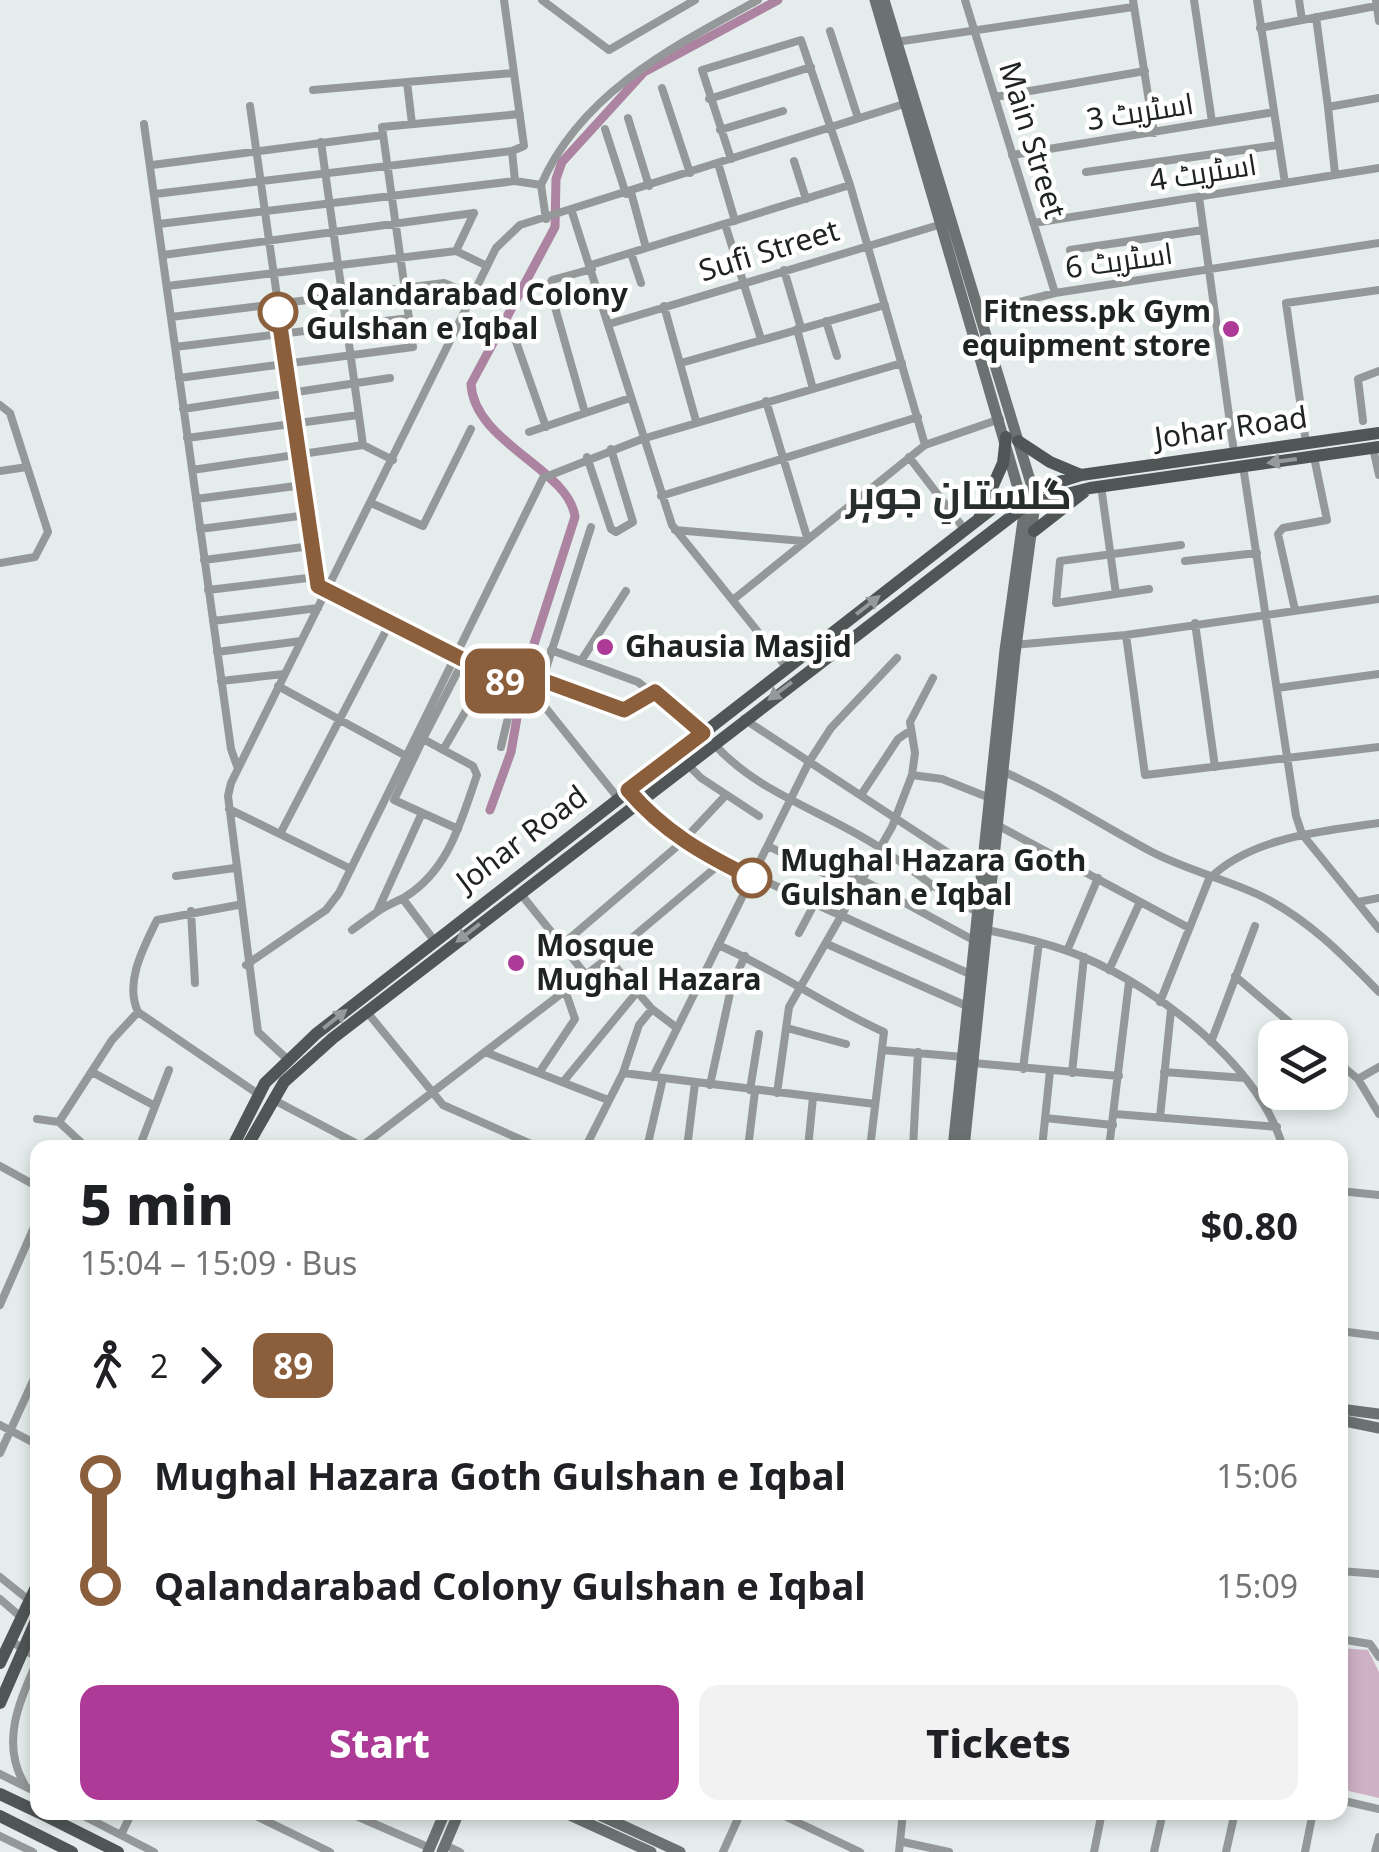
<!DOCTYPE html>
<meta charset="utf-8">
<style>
:root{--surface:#fff;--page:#f2f2f2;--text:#202124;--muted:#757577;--accent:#ac3a96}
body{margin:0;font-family:"Noto Sans",Cairo,sans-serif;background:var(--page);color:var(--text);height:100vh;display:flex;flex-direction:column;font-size:38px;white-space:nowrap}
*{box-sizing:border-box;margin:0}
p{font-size:32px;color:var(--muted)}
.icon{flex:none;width:55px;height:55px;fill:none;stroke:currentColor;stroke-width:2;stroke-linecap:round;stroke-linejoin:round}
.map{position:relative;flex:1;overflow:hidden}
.drawer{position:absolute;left:30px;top:1140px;width:1318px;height:680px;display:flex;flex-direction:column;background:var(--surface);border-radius:20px;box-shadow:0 5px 15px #0003}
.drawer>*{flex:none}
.badge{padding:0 20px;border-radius:15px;font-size:35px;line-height:65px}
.tools{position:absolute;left:1258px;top:1020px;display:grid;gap:20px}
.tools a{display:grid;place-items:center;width:90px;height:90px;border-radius:20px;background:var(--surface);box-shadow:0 5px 15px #0003;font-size:50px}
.map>.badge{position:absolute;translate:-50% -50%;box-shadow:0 0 0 5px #fff}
.legs{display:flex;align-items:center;gap:15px;height:110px;padding:0 50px;font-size:32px}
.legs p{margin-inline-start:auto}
.summary{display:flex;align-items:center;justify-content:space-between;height:170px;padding:0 50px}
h1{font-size:55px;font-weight:800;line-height:75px}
.cta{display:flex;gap:20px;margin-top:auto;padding:20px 50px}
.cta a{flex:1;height:115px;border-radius:20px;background:var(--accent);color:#fff;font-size:40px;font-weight:800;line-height:115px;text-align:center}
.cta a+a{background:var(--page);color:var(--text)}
ul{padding:0 50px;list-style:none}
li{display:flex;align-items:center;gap:35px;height:110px;font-size:38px}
li i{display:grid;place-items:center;width:15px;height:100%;margin:0 12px;background:currentColor}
li i::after{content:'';width:25px;height:25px;margin:-12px;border:8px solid;border-radius:50%;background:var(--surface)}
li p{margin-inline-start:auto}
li:first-child i{background:linear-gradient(#0000 50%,currentColor 0)}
li:last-child i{background:linear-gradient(currentColor 50%,#0000 0)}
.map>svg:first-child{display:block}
</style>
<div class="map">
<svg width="1379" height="1852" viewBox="0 0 1379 1852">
<rect width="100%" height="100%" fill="#e4ecec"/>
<path fill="#cfb1c6" d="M1340 1648 1368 1650 1379 1672V1798L1340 1789Z"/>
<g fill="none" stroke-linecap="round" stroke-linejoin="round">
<path stroke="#ac83a1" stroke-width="9" d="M490 810 511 752 525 672 575 517C569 469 474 443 471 384L555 227 556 179 562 162 644 72 778 0"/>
<path stroke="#959898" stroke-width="8" d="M504 0 524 146 512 151 515 181 541 185 546 219
M542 0 609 50 695 0
M965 0 1055 293
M1133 0 1154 133
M1194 0 1212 122
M1257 0 1285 183
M1299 0 1302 20
M1376 0 1379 21
M1316 17 1328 107
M1260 28 1376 6
M830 31 858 118
M896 42 1133 7
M407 82 412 124
M662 88 690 173
M313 90 514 73
M995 97 1145 71
M709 99 811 67
M250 106 318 586 537 697 618 798
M628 118 649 186
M144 124 231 749 237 766
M605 129 626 194
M720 130 783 111
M321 142 363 445
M1012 155 1274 112
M731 159 702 70 801 40 850 185 925 445
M794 161 806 199
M718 163 735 221
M152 165 383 135
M1086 172 1278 145
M1335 174 1328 107 1379 98
M541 185C581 93 674 46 758 0
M631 192 646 248
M155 194 512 151
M1199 197 1234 452
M572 212 672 525 787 668
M1034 223 1379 168
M159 224 515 181
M725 224 761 339
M1070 250 1203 230
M456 251 474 213
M631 253 641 283
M163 255 474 213
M591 265 850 185
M784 270 801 328
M167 286 456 251 487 266
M664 306 696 421
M980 312 1055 293 1379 243
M171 317 444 283 473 295
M826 321 837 356
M609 324 942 224
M797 329 813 389
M513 333 546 427
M175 347 409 318
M681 363 885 305
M179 378 413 347 382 127 520 114
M766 401 807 537
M0 405 10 413 48 532 35 557 0 563
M183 409 390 378
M585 413 549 286 552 280 592 269
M1363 421 1358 379 1379 371
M529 432 630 398
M187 438 358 415
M1306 443 1286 303 1379 290
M1373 448 1379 475
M587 457 611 529 616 532 633 522 611 449
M909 457 965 530
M1243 466 1296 816 1302 834 1379 929
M192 470 363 445 393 460
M0 471 27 467
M1101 486 1116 594
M661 496 918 417
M196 499 303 485
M371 503 423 526 471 429
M200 529 307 515
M675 530 803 541
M204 560 311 546
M1185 561 1257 553
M1149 589 1056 603 1060 561 1181 545
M208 590 316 577
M734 599 925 445 1000 419
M1295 610 1278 534 1283 528 1327 520 1314 457
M213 621 318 608
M1195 623 1215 767
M1126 635 1145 775 1379 747
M1012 645 1126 635 1379 599
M551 650 638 682 703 733
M217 652 301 641
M581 661 626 591
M542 680 624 710 655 692
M221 681 284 674
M278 686 406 756
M1277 688 1379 674
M537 697 591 527
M744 719 982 875
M423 739 460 667 465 666 513 697 501 747
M714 744C760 795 825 811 882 849 914 870 942 896 978 912
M443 750 485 678
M686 763 701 778 759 816
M1002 771C1055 794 1101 825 1152 852 1187 870 1225 879 1259 895 1307 918 1343 955 1379 992
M912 775 942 779 990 798
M628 790 681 843 972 975
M861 795 898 739 911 730
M229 809 351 869
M997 825 1189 928
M280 834 391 621
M768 846 829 876
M176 876 235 868
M520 893 586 975
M403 899 433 939
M1358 902 1379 898
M238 905 157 920C144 947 124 982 138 1012L258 1094
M915 908 931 885
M191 911 195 983
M377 912C387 905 396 902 405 897 449 870 461 821 477 775L473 766 423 739 394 800 458 829
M352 930 377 912 421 815
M987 930C1019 937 1053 944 1083 957 1159 989 1260 1066 1283 1148
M799 933 835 865 975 941
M563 944 681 843 726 795
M827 944 969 1007
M718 945C775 969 826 1006 884 1032L870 1148
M1067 951 1098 878
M608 958 652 1009 677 1028
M246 965 326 910 339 893 543 478 642 439 902 363
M1109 970 1140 902
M1235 976 1308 1038
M1160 1002 1209 879C1251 837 1323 831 1379 823
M367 1012 443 1105 540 1148
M787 1028 846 1044
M1211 1042 1255 926
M882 1050 963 1057
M485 1052 608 1100
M1330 1056 1358 1079 1379 1114
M287 1059 258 1032 228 796 231 783 496 248 520 225 904 104
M973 1063 1119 1076
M1023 1069 1039 942
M92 1072 155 1106
M1164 1072 1245 1078
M539 1073 575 1019 565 990
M623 1073 875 1104
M1072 1073 1084 957
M653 1077 809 762 831 728 897 658
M1358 1079 1379 1067
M563 1082 637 992
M710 1085 732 984 745 956
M750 1090 759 1034
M777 1093 789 1007 892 827 912 775 915 753 910 722 933 678
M272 1099 365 1148
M1115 1114 1277 1127
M1160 1117 1171 1010
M1045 1118 1113 1125
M37 1119 59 1122 87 1148
M59 1122 112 1040 138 1012
M362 1146 608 958 721 863
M139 1148 169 1070
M585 1148 623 1073 639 1025 652 1009
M647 1148 663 1078
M687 1148 695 1083
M748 1148 755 1091
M808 1148 813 1097
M913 1148 918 1052
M1042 1148 1050 1071
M1109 1148 1129 982
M0 1166 38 1187
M1340 1191 1379 1195
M1340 1223 1342 1191
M0 1305 38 1218
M1340 1331 1379 1336
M0 1425 38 1445
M0 1453 38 1370
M1340 1571 1379 1574
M0 1577 30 1601
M0 1599 22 1618
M1340 1639 1370 1644 1379 1657
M11 1641 38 1658
M0 1774 38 1793
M25 1785C0 1744 19 1700 38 1660
M1340 1800 1379 1809
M76 1812 154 1852
M248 1812 330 1852
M347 1812 430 1848
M776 1812 860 1852
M121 1835 132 1812
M0 1836 33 1852
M903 1842 949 1852
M445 1845 460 1852
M723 1852 741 1812
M899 1852 903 1812
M1094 1852 1102 1812
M1154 1852 1163 1812
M1226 1852 1235 1812
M1305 1852 1313 1812
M1375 1852 1379 1837"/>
<path stroke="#6c7171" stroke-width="11" d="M875 0 1020 495
M884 0 1033 490
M953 1148 1005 650 1025 506
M964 1148 1015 654 1035 504
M1340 1409 1379 1414
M1340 1420 1379 1428
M563 1812 651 1852
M593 1812 680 1852
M428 1852 445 1812
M442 1852 459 1812"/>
<path stroke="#505556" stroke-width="12" d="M1018 441 1050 462 1081 475
M1033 490 1081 475 1379 433
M1036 502 1090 488 1379 447
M980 515 1003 463 1006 437
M1034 531 1084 492
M232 1148 265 1083 316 1034 997 505 1020 495
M246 1148 284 1082 333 1038 1025 506
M0 1663 38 1583
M0 1703 38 1616
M0 1794 38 1812
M38 1812 118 1852
M0 1816 72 1852"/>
</g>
<defs><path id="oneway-solid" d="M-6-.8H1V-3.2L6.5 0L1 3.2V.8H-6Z" transform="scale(2.5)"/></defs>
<g fill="#96999a">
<use href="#oneway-solid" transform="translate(1282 461) rotate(172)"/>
<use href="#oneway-solid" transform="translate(868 605) rotate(-38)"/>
<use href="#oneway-solid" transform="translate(780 691) rotate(143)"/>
<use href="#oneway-solid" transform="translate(468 933) rotate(142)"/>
<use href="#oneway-solid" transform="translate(335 1019) rotate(-39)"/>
</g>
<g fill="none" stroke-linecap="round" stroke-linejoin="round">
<defs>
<path id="line-1" d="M278 312 318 586 537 697 542 680 624 710 655 692 703 733 628 790C664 832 703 854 752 878"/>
</defs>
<use href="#line-1" stroke="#fff" stroke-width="22"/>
<use href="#line-1" stroke="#8b5e3c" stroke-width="15"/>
</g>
<g fill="#fff" stroke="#8b5e3c" stroke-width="5">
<circle cx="278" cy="312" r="18"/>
<circle cx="752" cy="878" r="18"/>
</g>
<g fill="#ac3a96" stroke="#fff" stroke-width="4">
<circle cx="1231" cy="329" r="10"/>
<circle cx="605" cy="647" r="10"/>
<circle cx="516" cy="963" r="10"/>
</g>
<g text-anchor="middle" stroke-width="9" stroke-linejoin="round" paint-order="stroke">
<g font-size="30" fill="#202323" stroke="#fff">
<text transform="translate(1140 112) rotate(-9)" y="10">اسٹریٹ 3</text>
<text transform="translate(1032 140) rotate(73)" y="10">Main Street</text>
<text transform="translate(1203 173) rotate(-9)" y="10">اسٹریٹ 4</text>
<text transform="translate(769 251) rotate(-17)" y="10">Sufi Street</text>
<text transform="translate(1119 261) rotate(-8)" y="10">اسٹریٹ 6</text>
<text transform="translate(1231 428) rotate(-8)" y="10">Johar Road</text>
<text transform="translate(522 839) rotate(-37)" y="10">Johar Road</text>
</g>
<g font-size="30" font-weight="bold" fill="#202323" stroke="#fff" text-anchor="start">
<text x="306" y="305">Qalandarabad Colony<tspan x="306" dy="34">Gulshan e Iqbal</tspan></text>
<text x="780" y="871">Mughal Hazara Goth<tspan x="780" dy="34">Gulshan e Iqbal</tspan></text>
</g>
<g font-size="30" font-weight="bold" fill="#202323" stroke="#fff" text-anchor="start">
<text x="1211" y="322" text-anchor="end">Fitness.pk Gym<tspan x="1211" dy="34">equipment store</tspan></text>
<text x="625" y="657">Ghausia Masjid</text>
<text x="536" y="956">Mosque<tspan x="536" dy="34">Mughal Hazara</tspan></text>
</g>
<g font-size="40" font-weight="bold" fill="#282d2e" stroke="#fff">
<text x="959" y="509">گلستانِ جوہر</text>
</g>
</g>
</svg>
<div class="tools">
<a><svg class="icon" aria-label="layers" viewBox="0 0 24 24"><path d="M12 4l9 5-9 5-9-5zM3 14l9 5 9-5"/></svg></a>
</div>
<b class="badge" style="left:505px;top:681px;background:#8b5e3c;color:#fff">89</b>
<section class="drawer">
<div class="summary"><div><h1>5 min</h1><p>15:04 – 15:09 · Bus</p></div><b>$0.80</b></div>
<div class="legs"><svg class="icon" aria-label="walk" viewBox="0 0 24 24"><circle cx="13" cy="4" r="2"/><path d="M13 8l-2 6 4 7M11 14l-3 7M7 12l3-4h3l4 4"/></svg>2<svg class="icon" aria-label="forward" viewBox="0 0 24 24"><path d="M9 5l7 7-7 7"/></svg><b class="badge" style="background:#8b5e3c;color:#fff">89</b></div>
<ul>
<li><i style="color:#8b5e3c"></i><b>Mughal Hazara Goth Gulshan e Iqbal</b><p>15:06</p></li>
<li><i style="color:#8b5e3c"></i><b>Qalandarabad Colony Gulshan e Iqbal</b><p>15:09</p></li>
</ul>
<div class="cta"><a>Start</a><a>Tickets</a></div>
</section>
</div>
